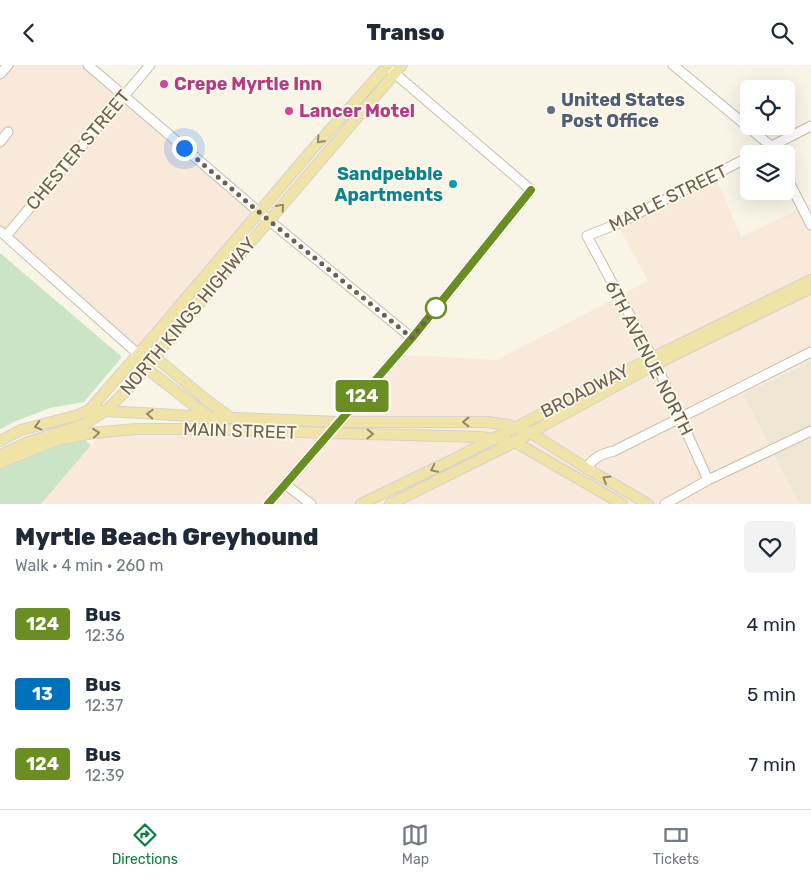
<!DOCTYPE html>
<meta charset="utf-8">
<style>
:root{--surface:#fff;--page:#f2f2f3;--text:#1f2937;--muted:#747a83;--line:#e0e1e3;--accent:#0b8043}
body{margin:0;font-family:Rubik,sans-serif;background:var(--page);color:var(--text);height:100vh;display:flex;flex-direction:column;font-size:19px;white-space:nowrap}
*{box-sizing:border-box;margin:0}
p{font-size:16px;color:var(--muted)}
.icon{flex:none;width:28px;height:28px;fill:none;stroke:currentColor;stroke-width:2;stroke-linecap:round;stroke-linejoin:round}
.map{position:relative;height:439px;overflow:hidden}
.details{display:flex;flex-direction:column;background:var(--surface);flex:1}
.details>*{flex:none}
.badge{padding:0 10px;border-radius:4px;font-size:18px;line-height:32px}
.tools{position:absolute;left:740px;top:15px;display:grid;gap:10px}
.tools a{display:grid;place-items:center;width:55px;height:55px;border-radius:8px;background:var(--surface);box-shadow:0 5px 20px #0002;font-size:25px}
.you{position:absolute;width:25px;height:25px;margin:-12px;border:4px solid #fff;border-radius:50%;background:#1a73e8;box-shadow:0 0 0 8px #1a73e833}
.map>.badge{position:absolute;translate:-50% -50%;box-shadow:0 0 0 2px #fff}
.round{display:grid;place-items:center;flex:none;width:52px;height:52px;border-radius:8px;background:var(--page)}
.summary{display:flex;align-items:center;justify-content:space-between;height:85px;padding:0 15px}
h1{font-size:24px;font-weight:800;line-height:38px}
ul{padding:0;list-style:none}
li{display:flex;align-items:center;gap:15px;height:70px;padding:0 15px}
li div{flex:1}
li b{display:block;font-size:19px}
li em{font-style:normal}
li .badge{min-width:55px;font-weight:700;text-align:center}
header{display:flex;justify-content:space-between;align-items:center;height:65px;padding:0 15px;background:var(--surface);font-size:22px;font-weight:800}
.menu{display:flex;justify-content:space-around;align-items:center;height:70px;border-top:1px solid var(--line);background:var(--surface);font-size:14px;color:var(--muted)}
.menu a{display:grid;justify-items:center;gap:2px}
.menu .current{color:var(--accent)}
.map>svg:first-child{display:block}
</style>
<header><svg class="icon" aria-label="back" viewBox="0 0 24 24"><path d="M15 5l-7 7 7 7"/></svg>Transo<svg class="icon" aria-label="search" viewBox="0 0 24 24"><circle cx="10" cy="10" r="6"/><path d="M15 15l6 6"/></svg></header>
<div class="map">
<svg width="811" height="439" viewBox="0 0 811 439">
<rect width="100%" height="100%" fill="#f9f5e6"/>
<path fill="#ede6d3" d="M811 296V439H799L743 329Z"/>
<path fill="#f8e9db" d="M0 0H88L260 148 138 289 0 166Z
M715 110 741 172 811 139V296L743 329 799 439H41L101 368H329L405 290 497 295 648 216 617 159Z"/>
<path fill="#cce4c6" d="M0 188 122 292 84 337 50 343 14 357 0 364Z
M79 371 91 380 41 439H0V398Z"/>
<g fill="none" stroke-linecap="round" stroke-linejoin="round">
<defs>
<path id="minor" d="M88 0 260 148 412 273
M673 0 771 81 775 89
M0 9 8 0
M0 77 8 67
M756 89 811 61
M786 111 811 160
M0 166 138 289
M6 171 150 0
M586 403C595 392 601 389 614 386L811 287
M708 415 656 299 587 171 617 159 749 92
M285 419 311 439
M268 439 412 273 531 125 385 0
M665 439 708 415 811 366"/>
<path id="major" d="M138 289 146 303 210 353
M150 291 155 292 204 333 230 352
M89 345 209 352 339 357H488L508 360 531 368 586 403 648 439
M0 376 21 365 78 350 89 345 147 279 311 86 388 0
M0 390 28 377 85 359 105 346 129 323 238 192 402 0
M0 398 57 375 93 368 135 364H210L329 368 481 372 515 377 622 439
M361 439 452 395 619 309 811 215
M390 439 515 377 546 359 656 299 811 223"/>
</defs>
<use href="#minor" stroke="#c6bdab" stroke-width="11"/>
<use href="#major" stroke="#d6d2cd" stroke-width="12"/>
<use href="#minor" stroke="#fff" stroke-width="9"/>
<use href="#major" stroke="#efe3a7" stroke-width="10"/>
</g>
<defs><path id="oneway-chevron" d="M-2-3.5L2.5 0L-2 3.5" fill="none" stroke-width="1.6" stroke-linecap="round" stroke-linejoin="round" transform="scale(1.25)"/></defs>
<g stroke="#958769">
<use href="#oneway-chevron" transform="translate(320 75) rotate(132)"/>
<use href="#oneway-chevron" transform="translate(281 142) rotate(-49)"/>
<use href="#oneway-chevron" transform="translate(150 349) rotate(-177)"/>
<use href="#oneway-chevron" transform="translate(466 357) rotate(180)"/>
<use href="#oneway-chevron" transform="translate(38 361) rotate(165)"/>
<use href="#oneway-chevron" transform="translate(96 368) rotate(-6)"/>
<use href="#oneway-chevron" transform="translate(370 369) rotate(1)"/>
<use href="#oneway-chevron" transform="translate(434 404) rotate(154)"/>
<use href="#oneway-chevron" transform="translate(606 414) rotate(-149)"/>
</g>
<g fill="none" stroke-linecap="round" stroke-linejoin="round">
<defs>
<path id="line" d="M268 439 412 273 531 125"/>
</defs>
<use href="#line" stroke="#fff" stroke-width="11"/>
<use href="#line" stroke="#6b8e23" stroke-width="8"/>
<path stroke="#6e604e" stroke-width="5" stroke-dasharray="0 9" d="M184 83 260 148 412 273 436 243"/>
</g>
<g fill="#d1479c" stroke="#fcf9eb" stroke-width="2">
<circle cx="164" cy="19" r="5"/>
<circle cx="289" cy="46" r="5"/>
</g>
<circle fill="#5c6f8a" stroke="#fcf9eb" stroke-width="2" cx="551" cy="45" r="5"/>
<circle fill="#0f9aa8" stroke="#fcf9eb" stroke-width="2" cx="453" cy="119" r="5"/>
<circle fill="#fff" stroke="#6b8e23" stroke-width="2.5" cx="436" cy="243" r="10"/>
<g text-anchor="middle" stroke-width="4" stroke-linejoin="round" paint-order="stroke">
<g font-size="18" font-weight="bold" fill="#b23c85" stroke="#fcf9eb" text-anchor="start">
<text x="174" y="25">Crepe Myrtle Inn</text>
<text x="299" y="52">Lancer Motel</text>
</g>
<g font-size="18" font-weight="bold" fill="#4e5e75" stroke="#fcf9eb" text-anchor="start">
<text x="561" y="41">United States<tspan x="561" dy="21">Post Office</tspan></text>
</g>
<g font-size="18" fill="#6e604e" stroke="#fcf9eb">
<text transform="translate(78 85) rotate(-50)" y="6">CHESTER STREET</text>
<text transform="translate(668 133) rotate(-26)" y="6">MAPLE STREET</text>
<text transform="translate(188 251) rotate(-50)" y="6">NORTH KINGS HIGHWAY</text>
<text transform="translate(649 293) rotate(63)" y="6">6TH AVENUE NORTH</text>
<text transform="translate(585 326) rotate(-27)" y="6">BROADWAY</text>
<text transform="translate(240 366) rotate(2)" y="6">MAIN STREET</text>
</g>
<g font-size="18" font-weight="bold" fill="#0d838f" stroke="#fcf9eb" text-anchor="end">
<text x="443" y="115">Sandpebble<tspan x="443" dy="21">Apartments</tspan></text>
</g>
</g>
</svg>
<div class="tools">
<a><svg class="icon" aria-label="locate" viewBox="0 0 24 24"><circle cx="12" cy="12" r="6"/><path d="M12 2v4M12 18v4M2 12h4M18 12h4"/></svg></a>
<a><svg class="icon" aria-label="layers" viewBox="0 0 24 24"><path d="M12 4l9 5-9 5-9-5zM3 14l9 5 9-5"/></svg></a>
</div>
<div class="you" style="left:184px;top:83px"></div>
<b class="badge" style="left:362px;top:331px;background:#6b8e23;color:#fff">124</b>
</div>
<section class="details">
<div class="summary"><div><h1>Myrtle Beach Greyhound</h1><p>Walk · 4 min · 260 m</p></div><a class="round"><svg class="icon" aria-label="heart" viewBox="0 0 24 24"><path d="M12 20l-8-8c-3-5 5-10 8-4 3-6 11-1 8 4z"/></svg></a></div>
<ul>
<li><span class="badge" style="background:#6b8e23;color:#fff">124</span><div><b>Bus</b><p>12:36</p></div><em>4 min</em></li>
<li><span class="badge" style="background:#0072bc;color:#fff">13</span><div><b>Bus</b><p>12:37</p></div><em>5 min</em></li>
<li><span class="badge" style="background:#6b8e23;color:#fff">124</span><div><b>Bus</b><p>12:39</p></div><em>7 min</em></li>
</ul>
</section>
<nav class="menu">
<a class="current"><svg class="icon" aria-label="directions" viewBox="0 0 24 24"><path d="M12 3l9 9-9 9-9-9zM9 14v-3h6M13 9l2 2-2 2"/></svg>Directions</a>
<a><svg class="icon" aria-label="map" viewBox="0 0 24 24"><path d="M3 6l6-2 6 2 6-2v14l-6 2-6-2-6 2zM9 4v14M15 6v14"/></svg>Map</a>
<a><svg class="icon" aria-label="tickets" viewBox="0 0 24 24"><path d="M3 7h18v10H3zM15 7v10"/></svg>Tickets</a>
</nav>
